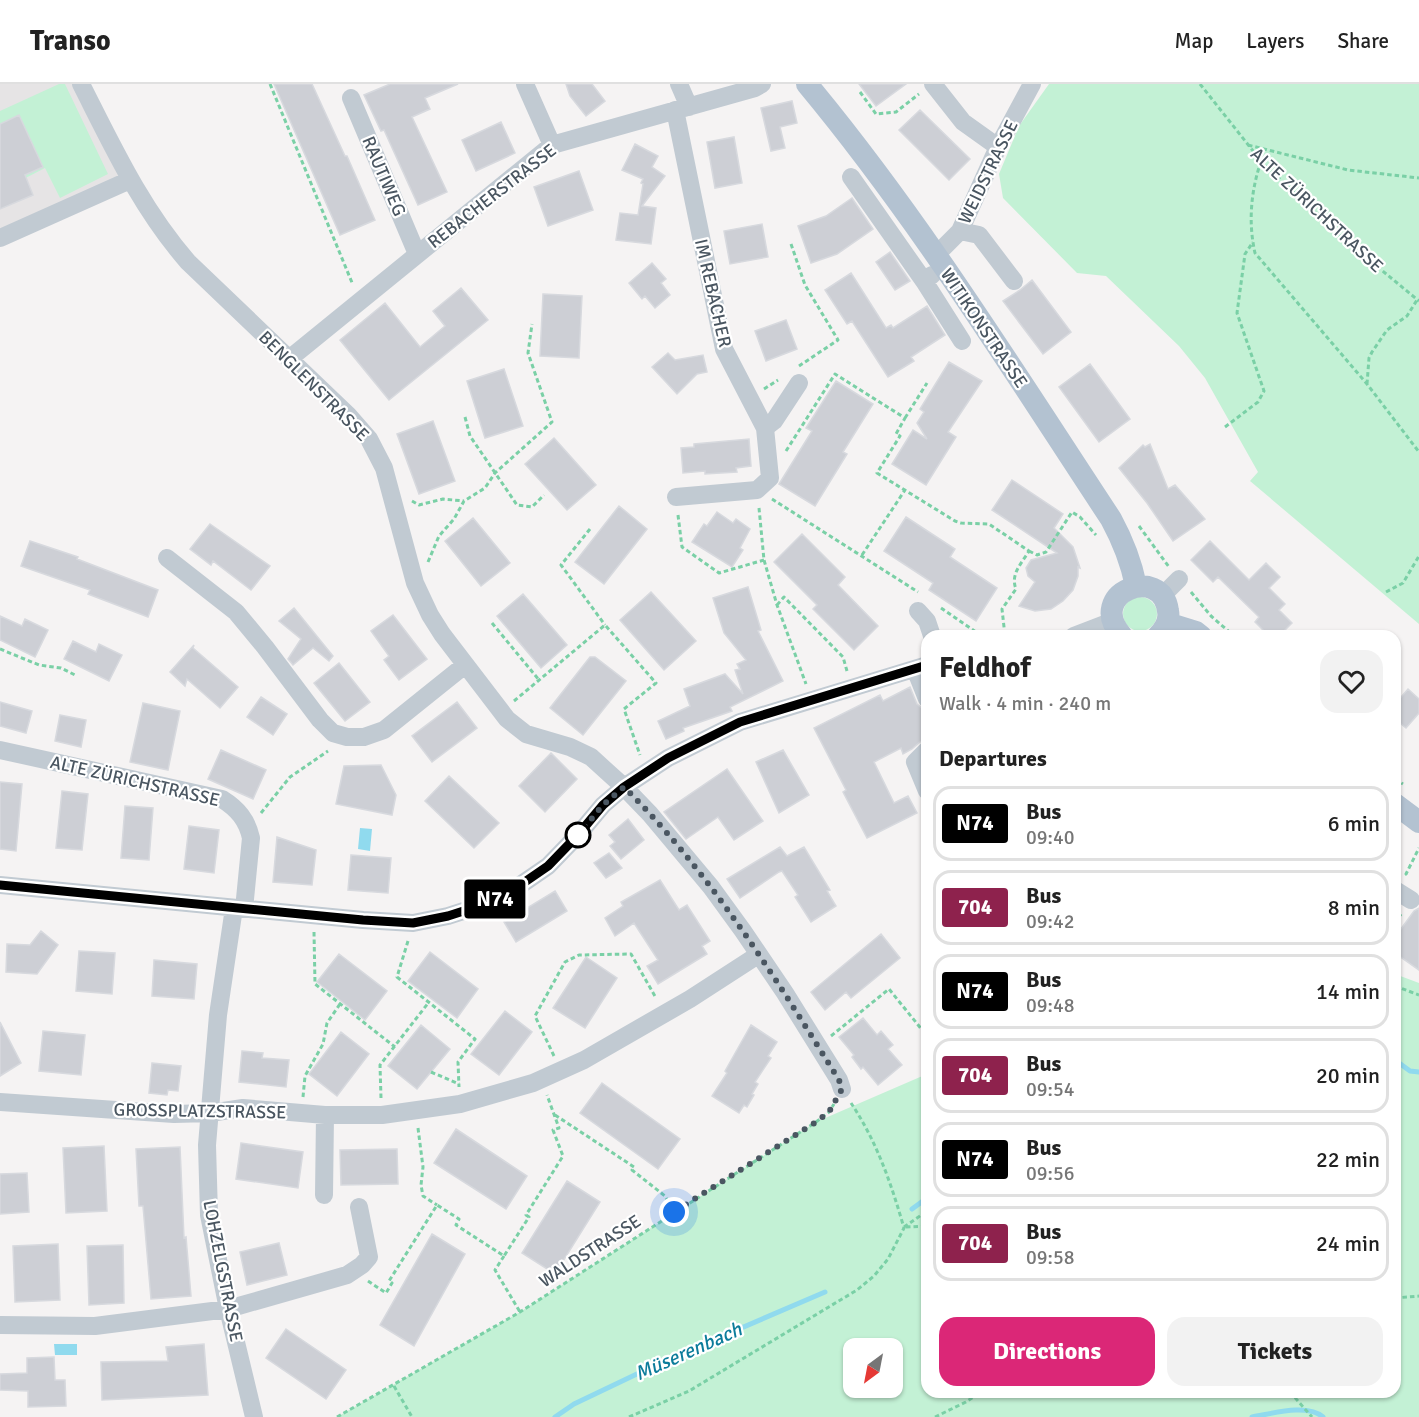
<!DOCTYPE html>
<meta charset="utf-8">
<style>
:root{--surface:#fff;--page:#f2f2f2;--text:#222;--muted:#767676;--line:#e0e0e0;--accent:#db2777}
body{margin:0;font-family:Signika,sans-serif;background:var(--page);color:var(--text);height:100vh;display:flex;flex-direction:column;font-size:22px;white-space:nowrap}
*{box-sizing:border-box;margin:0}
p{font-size:20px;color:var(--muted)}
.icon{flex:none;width:33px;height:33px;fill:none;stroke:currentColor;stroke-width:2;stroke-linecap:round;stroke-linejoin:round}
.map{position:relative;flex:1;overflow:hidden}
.drawer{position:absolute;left:921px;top:546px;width:480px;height:768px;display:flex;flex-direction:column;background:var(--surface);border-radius:18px;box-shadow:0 2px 4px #0004}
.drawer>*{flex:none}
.badge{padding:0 12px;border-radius:4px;font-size:21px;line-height:39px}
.needle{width:39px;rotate:212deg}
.tools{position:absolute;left:843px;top:1254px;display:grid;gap:12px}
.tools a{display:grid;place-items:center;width:60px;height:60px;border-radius:12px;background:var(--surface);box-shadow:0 2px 4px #0004;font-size:30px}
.you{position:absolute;width:30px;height:30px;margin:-15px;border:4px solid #fff;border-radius:50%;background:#1a73e8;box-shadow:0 0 0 9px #1a73e833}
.map>.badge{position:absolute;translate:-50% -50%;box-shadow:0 0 0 3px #fff}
h2{padding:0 18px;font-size:22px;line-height:54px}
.round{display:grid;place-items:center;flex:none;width:63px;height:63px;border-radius:18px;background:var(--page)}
.overview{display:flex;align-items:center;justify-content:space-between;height:102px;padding:0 18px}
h1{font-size:28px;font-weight:700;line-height:45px}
.primary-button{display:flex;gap:12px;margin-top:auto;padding:12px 18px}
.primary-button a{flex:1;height:69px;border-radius:18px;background:var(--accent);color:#fff;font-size:24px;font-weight:700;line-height:69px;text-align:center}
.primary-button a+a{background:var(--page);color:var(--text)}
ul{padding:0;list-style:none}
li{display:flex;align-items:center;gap:18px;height:75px;margin:0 12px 9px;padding:0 6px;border:3px solid var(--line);border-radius:18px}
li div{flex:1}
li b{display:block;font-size:22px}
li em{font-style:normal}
li .badge{min-width:66px;font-weight:700;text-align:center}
header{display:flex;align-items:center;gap:36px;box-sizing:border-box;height:84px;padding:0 30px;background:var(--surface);border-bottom:2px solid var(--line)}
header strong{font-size:28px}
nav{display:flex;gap:33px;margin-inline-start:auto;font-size:21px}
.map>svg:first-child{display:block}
</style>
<header>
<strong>Transo</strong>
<nav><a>Map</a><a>Layers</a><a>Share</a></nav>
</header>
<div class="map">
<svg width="1419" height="1333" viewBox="0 0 1419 1333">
<rect width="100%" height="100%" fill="#f5f3f3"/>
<path fill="#e6e4e5" d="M0 0H81L130 96 0 154Z"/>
<path fill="#c3f1d5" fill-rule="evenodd" d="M59 0H65L108 90 60 114 45 84 10 102 0 78V27Z
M1049 0H1419V540L1250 397 1258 388 1205 294 1179 262 1106 192 1077 189 1003 114 999 90 1019 42Z
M1123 530a17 17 0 1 1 34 0a17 17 0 1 1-34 0Z
M1395 890 1419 899V1333H337L520 1228 816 1038 927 990V1308H1395ZM854 1264H892V1304H854Z"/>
<path fill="#90daee" d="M360 744 372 745 370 767 358 765Z
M54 1260H77V1271H55Z"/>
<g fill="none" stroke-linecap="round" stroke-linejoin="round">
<path stroke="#90daee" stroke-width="5" d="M1395 976 1410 987 1419 988
M912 1125 927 1114
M555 1333 574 1320 662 1278 825 1208
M1252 1333C1271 1330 1307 1319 1323 1333"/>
</g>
<path fill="#cdcfd5" stroke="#d7d9de" stroke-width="1.5" d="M274 0H312L345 72H347L375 136 340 151Z
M390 0H458L425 14 430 25 412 33 447 108 418 121 384 46 381 47 364 11Z
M566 0H592L605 17 586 32 570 12Z
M859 0H906L876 22Z
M792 17 797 39 780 43 785 64 771 67 761 24Z
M920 26 970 75 949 96 899 46Z
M19 31 43 83 25 91 33 111 0 125V40Z
M501 38 515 69 476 87 462 56Z
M734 53 742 99 715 104 707 58Z
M635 60 658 72 652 83 665 92 642 122 656 124 651 160 616 156 620 129 638 131 643 100 641 99 643 95 622 86Z
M579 87 593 126 548 142 534 103Z
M852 114 873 145 837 170 811 179 798 142 826 132Z
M762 140 768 173 730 180 724 147Z
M890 168 910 197 895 206 876 178Z
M652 179 666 195 661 199 670 211 655 224 645 212 642 215 629 199Z
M851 189 886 244 891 241 893 244 927 222 945 251 911 273 914 277 888 293 852 237 847 240 825 206Z
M1032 196 1071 248 1043 270 1003 217 1020 206Z
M461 204 488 236 389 316 340 256 385 219 420 263 445 242 433 227Z
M543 210 582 212 579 274 540 272Z
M786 236 797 265 766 277 755 247Z
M668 269 675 276 703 271 707 288 697 290 677 310 652 283Z
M949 278 982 297 948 348 956 353 926 401 892 380 913 346 927 355 917 339 924 328 920 325Z
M1090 280 1130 335 1099 358 1059 303Z
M504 285 523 342 485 354 467 297Z
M836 297 873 320 843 368 847 370 815 422 779 400 812 347 806 344Z
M433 337 455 397 419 410 397 350Z
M554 354 596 401 567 426 525 380Z
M749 355 751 382 736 384 737 388 705 390V387L683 389 681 364 694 363V360Z
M1150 360 1168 405 1175 401 1205 435 1173 457 1147 419 1119 384 1143 361 1145 363Z
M1012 396 1063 430 1054 444 1073 463 1080 484 1078 483V492L1073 506 1063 517 1051 525 1035 527 1019 522 1035 498 1028 492 1026 484 1031 476 1057 469 992 426Z
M619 422 647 445 604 500 575 478Z
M717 428 733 439 736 435 750 445 740 464 743 466 732 483 692 458 704 440 707 442Z
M906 433 955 465 950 473 997 504 976 537 929 506 933 499 884 467Z
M473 434 510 479 481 502 445 457Z
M210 440 270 482 251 506 213 477 211 481 190 465Z
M802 450 845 493 838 501 878 542 854 566 813 525 817 521 774 478Z
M30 457 78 473 77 475 158 506 148 533 88 510 90 506 21 482Z
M1210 457 1249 496 1266 479 1280 493 1269 504 1285 520 1279 526 1292 539 1279 552H1269L1255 538 1259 533 1218 493 1213 498 1191 476Z
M748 503 761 546 758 547 783 597 730 623 732 627 683 644 684 647 666 655 658 637 690 622 684 605 725 590 743 610 735 586 740 585 737 580 746 576 724 549 713 514Z
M651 508 696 557 664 586 620 536Z
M523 510 567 561 541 584 497 532Z
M294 524 333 572 329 577 313 564 293 581 288 575 301 555 279 537Z
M393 531 427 575 399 596 384 576 389 572 371 547Z
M0 532 22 542 25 535 48 546 35 573 0 556Z
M73 557 96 568 99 560 122 571 109 597 64 575Z
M194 561 193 564 238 603 220 624 187 595 185 602 170 588Z
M590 573H595L626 597 583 651 550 624Z
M339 579 370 618 345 637 314 599Z
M910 603 917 620 924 626 927 632V655L920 658 912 665 903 670 901 664 874 678 894 719 908 712 917 729 867 754 843 708 846 706 814 644 880 611 883 617Z
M1408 605 1419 615V629L1406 644 1395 635V620Z
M261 613 287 630 273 651 247 633Z
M0 618 32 627 26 649 0 642Z
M457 618 477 644 432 678 412 652Z
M143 619 180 627 168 686 130 678Z
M60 631 86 636 81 663 55 657Z
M221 666 266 686 253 715 208 695Z
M783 666 809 711 779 729 756 678Z
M551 669 577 695 545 728 519 702Z
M381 681 396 711 392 731 336 720 344 682Z
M727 685 763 737 734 756 718 733 686 755 664 728Z
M449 692 499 739 474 764 425 717Z
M0 698 22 700 16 767 0 765Z
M62 707 88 710 82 766 56 764Z
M125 722 153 724 149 776 121 774Z
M628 735 644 756 621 775 610 762 615 758 609 751Z
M189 742 219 746 214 789 184 785Z
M277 753 316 766 312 801 273 798Z
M780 763 787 772 804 763 830 806 827 807 836 822 811 838 795 813 798 811 782 787 779 788 740 814 727 795Z
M609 769 622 784 606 794 594 779Z
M351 771 391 774 388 809 348 806Z
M660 796 679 826 687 821 710 857 702 862 707 870 658 900 647 882 658 876 634 839 615 852 605 834 623 822 621 818Z
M555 807 567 827 516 858 504 838Z
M1419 824V886L1395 869V853L1414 827Z
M41 847 58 861 37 890 6 888 7 860 30 861Z
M881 850 900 874 851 914 846 908 825 926 811 908Z
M79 867 115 869 112 910 76 907Z
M430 868 478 905 457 934 408 897Z
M339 870 387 907 365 936 317 898Z
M586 873 617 894 585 944 553 924Z
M154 876 197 880 194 915 152 912Z
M505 927 532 948 499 991 471 970Z
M863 934 877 951 881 947 893 961 888 965 902 981 878 1001 863 983 861 985 852 973 854 971 839 953Z
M0 938 21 979 0 992Z
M421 941 450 965 417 1005 388 982Z
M751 941 777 958 768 972 771 974 755 998 758 1000 752 1010 754 1011 747 1023 744 1021 739 1029 712 1012 727 989 725 987Z
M43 947 85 951 81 991 39 987Z
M341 948 369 970 337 1012 309 990Z
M242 967 263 969 262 974 289 976 286 1003 239 998Z
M152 979 181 982 178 1007 168 1006 167 1011 149 1009Z
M602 999 680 1055 658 1085 580 1029Z
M456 1045 527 1092 506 1125 434 1079Z
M241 1059 303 1068 298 1104 236 1095Z
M104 1062 107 1127 66 1129 63 1064Z
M180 1063 184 1154 186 1153 191 1212 151 1215 143 1122H139L136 1065Z
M397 1065 398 1100 341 1101 340 1066Z
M27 1089 29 1128 0 1130V1090Z
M567 1097 600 1118 555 1190 522 1169Z
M432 1150 465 1170 414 1262 380 1241Z
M279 1159 287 1191 247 1201 240 1168Z
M58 1160 60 1216 15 1218 13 1162Z
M123 1161 124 1219 89 1221 87 1162Z
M286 1245 346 1286 326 1315 266 1274Z
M204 1260 208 1311 102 1316 101 1278 168 1277 166 1263Z
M54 1273 55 1296H65L66 1322 28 1323V1307L0 1306V1290L27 1289V1274Z"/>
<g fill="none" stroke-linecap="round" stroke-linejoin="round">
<path stroke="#7ad0a6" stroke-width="3" stroke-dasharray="4.5 3" stroke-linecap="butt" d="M270 0 353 201
M1200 0 1261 77 1339 151 1419 217
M860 8 876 30 896 28 919 10
M1248 61 1348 86 1419 94
M1261 77C1251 107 1248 138 1255 169L1367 300 1419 368
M791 160 805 201 838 256 799 282
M1367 300 1369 274 1372 268 1387 246 1407 232 1417 216
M764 305 778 296
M465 333 470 352 517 421 532 423 544 411
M905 334 927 299
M1225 343 1258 318 1264 307 1237 229 1245 170 1253 158
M786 367 835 290 905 334 896 350 900 352 877 389 955 437 961 439 989 440 1029 467C1022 479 1010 490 1016 505L1002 525 1005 552
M772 415 918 508
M412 417 419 421 443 415 464 417
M759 424 764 476 777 521 806 600
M678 431 682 463 719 489 764 476
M1139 442 1169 483
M590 445 561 481 605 541
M1029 467 1037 471 1046 468 1072 428 1080 433 1096 451
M862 471 905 406
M428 478 439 452 454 435 464 417 485 404 495 389 552 338 528 269 532 240
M1191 508 1211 532 1234 552
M1386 508 1403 499 1419 472
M777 521 784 513 843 573 847 587
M941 524 976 548 978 552
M492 539 539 596
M0 565 39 581 61 584 77 592
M514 617 605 541 656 599 624 625 640 671
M1395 695 1403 700
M261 729 290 693 328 667
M1407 791 1406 790 1419 764
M1395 838 1401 830
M314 848 315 900 395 963
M408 857 397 893 475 955 458 978 459 1003
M1395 902 1419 911
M831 952 889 905 927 952
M554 972 535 932 565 878 579 871 631 870 656 914
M431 988 459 1000
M303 1013 305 992 323 960 327 939 340 920
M381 1014 380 981 429 918
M555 1031 634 1083 632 1086 665 1112 674 1128
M418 1044 423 1083 421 1101 423 1112 437 1121
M904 1143 927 1127
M906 1143 927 1142
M504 1172 495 1186 520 1228
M368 1197 386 1209 392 1199 389 1197 437 1121 459 1135 456 1141 504 1172 529 1133 526 1131 563 1072 553 1046 559 1044 547 1011
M1395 1214 1419 1212
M394 1302 412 1333
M1290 1308 1312 1333
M337 1333 520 1228 816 1038 829 1028 834 1020
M629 1333 689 1307 857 1206 874 1192 888 1175 904 1144C891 1099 877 1058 851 1019
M935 1333 966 1318 981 1308"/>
<path stroke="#c1cad2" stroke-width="18" d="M81 0C113 63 141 124 188 178L348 331 369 355 384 384 415 499 430 531 442 550 507 635 526 650 570 663 591 673 624 703 650 730 711 803 743 847 785 909 839 996 842 1005
M525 0 552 61
M679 0 689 23
M933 0 963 38 998 63
M351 14 417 170
M675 26 724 265 765 344 770 394 757 406 676 413
M851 93 924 197
M960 147 979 151 1014 197
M0 154 130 96
M936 171 960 147 998 63 1032 0
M932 191 924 197 962 257
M289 275 552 61 755 4 762 0
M765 344 774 337 799 299
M167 474 236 528 265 563 320 636 333 649 347 653H364L384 646 465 581
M1162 512 1179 495
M918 527 927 537 932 552
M1074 552 1113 537
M915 585 927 615
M0 666 222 715C238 725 247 736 251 754L244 825
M927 666 915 678 927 707
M0 801 363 836 413 839 448 832 485 820 516 804 548 782 577 752 603 721 624 703 668 674 740 638 927 581
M1395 806 1411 816
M234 824 218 931 207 1061 209 1131 228 1225 254 1333
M0 1018 174 1030 210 1029 243 1024 325 1031H382L460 1020 533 999 584 976 690 915 758 871
M324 1111 325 1031
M0 1241 95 1242 228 1225 347 1191 362 1181 369 1173 359 1123"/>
<path stroke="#b3c2d1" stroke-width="22" d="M807 0C920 136 1014 288 1111 435 1123 457 1131 477 1136 502
M1167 539 1196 548 1201 552
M1122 552C1084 509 1162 479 1168 527 1170 537 1165 545 1158 552
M1395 720 1419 738"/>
</g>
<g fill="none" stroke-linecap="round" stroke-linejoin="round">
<defs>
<path id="line" d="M0 801 363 836 413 839 448 832 485 820 516 804 548 782 577 752 603 721 624 703 668 674 740 638 927 581"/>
</defs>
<use href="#line" stroke="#fff" stroke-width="14"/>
<use href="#line" stroke="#000" stroke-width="9"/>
<path stroke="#4a5661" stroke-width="6" stroke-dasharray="0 10.8" d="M578 751 603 721 624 703C710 788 775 893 839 996L842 1005 829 1028 816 1038 674 1128"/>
</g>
<circle fill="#fff" stroke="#000" stroke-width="3" cx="578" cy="751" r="12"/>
<g text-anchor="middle" stroke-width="4.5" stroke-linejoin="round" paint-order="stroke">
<g font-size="18" fill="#4a5661" stroke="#fff">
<text transform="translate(988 88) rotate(-64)" y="6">WEIDSTRASSE</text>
<text transform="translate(384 92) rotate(67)" y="6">RAUTIWEG</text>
<text transform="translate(492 112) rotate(-38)" y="6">REBACHERSTRASSE</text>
<text transform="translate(1317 126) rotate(43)" y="6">ALTE ZÜRICHSTRASSE</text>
<text transform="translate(713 209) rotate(77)" y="6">IM REBACHER</text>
<text transform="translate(984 244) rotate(56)" y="6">WITIKONSTRASSE</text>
<text transform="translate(314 302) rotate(45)" y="6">BENGLENSTRASSE</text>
<text transform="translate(135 697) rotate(13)" y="6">ALTE ZÜRICHSTRASSE</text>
<text transform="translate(200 1027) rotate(1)" y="6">GROSSPLATZSTRASSE</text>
<text transform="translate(590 1167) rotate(-33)" y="6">WALDSTRASSE</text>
<text transform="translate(223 1187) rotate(79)" y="6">LOHZELGSTRASSE</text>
</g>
<g font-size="20" font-style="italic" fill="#0c7c9b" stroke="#fff">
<text transform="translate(688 1267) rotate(-24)" y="7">Müserenbach</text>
</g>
</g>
</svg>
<div class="tools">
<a><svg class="needle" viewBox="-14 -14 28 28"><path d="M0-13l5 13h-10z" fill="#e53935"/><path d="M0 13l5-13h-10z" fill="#767676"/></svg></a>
</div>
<div class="you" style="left:674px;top:1128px"></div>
<b class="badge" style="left:495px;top:815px;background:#000;color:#fff">N74</b>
<section class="drawer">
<div class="overview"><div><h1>Feldhof</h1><p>Walk · 4 min · 240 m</p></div><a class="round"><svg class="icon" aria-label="heart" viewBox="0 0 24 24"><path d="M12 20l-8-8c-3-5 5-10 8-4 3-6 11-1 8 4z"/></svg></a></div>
<h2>Departures</h2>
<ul>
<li><span class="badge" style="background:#000;color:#fff">N74</span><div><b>Bus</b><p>09:40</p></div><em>6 min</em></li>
<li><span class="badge" style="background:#8e224d;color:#fff">704</span><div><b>Bus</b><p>09:42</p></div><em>8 min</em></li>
<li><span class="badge" style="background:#000;color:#fff">N74</span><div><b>Bus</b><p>09:48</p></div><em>14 min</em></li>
<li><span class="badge" style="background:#8e224d;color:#fff">704</span><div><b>Bus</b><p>09:54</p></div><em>20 min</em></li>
<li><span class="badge" style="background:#000;color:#fff">N74</span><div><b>Bus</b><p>09:56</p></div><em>22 min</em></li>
<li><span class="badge" style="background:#8e224d;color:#fff">704</span><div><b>Bus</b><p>09:58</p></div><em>24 min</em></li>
</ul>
<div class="primary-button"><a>Directions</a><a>Tickets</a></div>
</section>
</div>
